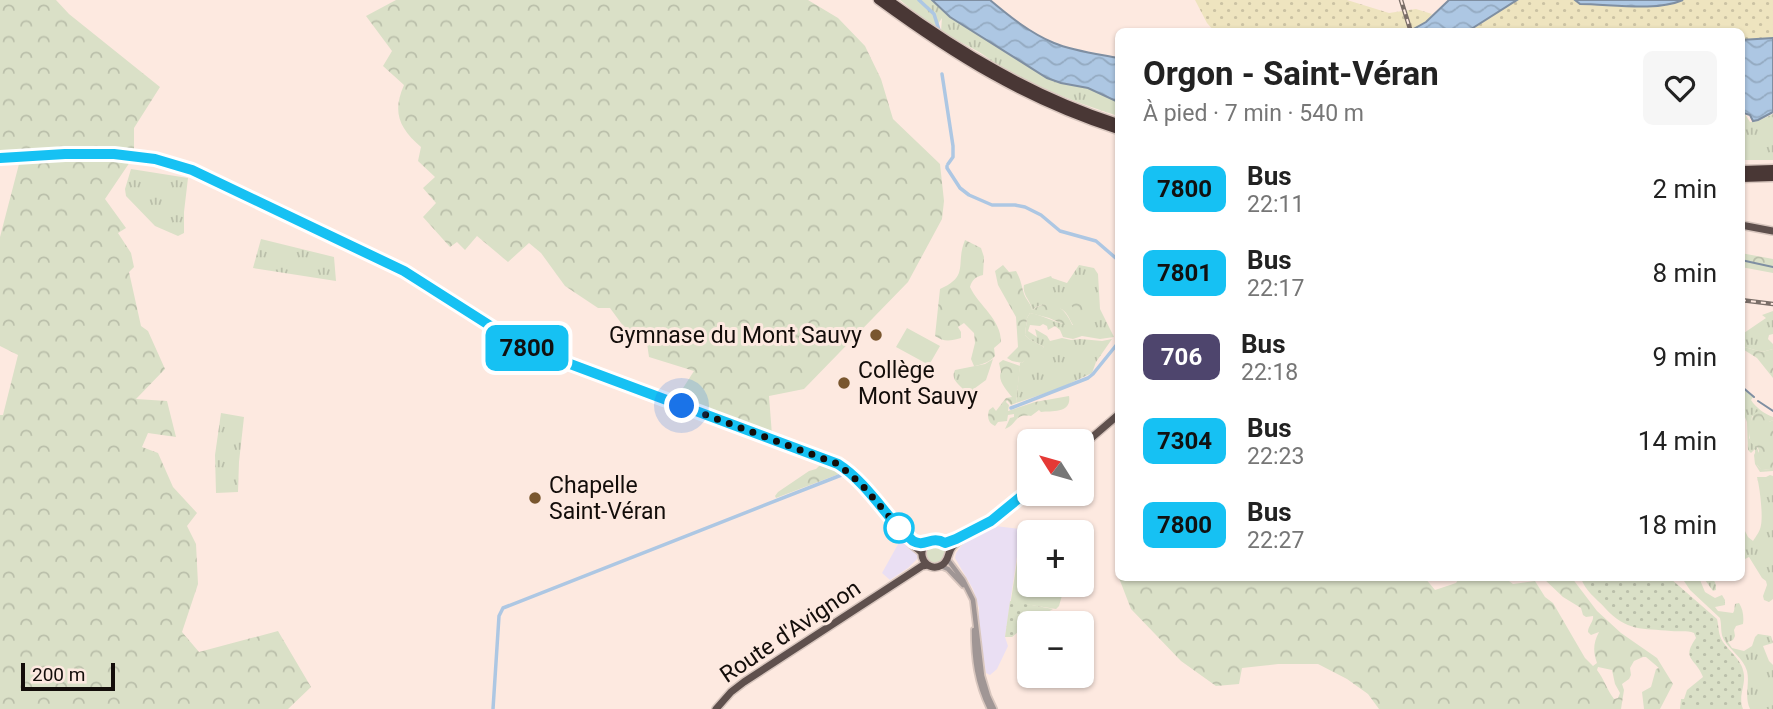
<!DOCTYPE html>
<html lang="fr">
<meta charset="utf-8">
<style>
:root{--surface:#fff;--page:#f6f6f6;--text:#222;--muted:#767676}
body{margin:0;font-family:Roboto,sans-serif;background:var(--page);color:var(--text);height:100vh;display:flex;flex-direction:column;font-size:26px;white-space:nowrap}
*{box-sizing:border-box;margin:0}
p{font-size:23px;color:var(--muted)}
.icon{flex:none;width:38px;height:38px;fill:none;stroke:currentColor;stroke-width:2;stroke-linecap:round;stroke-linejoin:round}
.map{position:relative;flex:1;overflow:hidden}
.side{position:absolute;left:1115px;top:28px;width:630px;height:553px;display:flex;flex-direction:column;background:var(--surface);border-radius:10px;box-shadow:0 2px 5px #0004}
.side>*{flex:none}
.badge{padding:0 14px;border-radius:10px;font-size:24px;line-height:46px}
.needle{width:46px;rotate:307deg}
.controls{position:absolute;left:1017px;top:429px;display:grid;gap:14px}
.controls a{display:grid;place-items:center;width:77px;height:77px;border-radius:10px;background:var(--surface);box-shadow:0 2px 5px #0004;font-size:35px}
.scale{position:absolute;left:21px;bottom:18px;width:94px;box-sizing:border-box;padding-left:7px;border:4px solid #130d0a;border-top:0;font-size:19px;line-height:24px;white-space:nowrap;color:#130d0a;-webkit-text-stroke:5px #fde9e0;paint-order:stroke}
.you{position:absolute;width:35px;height:35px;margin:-18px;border:5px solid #fff;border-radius:50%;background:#1a73e8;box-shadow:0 0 0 10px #1a73e833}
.map>.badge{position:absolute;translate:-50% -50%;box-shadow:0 0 0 4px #fff}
.round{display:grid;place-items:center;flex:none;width:74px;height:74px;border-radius:10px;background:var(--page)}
.summary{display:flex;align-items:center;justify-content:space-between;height:119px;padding:0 28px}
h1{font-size:33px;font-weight:700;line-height:52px}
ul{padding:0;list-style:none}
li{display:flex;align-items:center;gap:21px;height:84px;padding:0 28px}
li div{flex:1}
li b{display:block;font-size:26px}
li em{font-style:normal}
li .badge{min-width:77px;font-weight:700;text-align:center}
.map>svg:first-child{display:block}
</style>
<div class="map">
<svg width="1773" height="709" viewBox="0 0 1773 709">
<defs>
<pattern id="grass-tufts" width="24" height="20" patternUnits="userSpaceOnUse" patternTransform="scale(1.75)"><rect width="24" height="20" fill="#dae0c7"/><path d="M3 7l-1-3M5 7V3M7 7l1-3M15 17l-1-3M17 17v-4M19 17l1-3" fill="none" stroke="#babfaa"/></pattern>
<pattern id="forest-crowns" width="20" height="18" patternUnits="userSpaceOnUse" patternTransform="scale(1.75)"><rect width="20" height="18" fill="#dae0c7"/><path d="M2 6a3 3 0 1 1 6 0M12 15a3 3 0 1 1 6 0" fill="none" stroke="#babfaa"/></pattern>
<pattern id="sand-dots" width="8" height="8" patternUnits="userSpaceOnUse" patternTransform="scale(1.75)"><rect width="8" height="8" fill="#eee4bf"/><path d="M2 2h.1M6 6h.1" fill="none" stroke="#cbc2a3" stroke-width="1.8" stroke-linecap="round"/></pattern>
<pattern id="park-dots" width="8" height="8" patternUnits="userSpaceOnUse" patternTransform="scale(1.75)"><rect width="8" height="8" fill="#dae0c7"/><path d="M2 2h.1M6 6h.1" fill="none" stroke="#babfaa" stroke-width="1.8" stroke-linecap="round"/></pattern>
<pattern id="water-waves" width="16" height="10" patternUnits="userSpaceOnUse" patternTransform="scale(1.75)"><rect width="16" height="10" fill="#adc7e3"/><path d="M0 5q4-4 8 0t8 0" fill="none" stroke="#94aac1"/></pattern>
</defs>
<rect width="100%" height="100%" fill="#fde9e0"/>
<path fill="#eadff3" d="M992 524 995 526 1021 529 1005 637 1008 646 997 669 990 675 986 673 979 629V608L973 589 955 558 956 553 966 540Z
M902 537 918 554 917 559 908 568 890 580 882 573Z"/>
<path fill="url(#grass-tufts)" d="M900 0H932L950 17 961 24 1047 78 1061 83 1088 88 1118 102V116C1077 103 1035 87 998 65 991 61 986 56 979 52 967 45 954 39 941 31L942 18 936 27 922 18Z
M1741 114H1745L1750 122 1758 121 1773 114V160H1741Z
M131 169 188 178 184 212V233L178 236 155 226 126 196 125 189Z
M261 239 334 257 336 281 253 268Z
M1079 265 1094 268 1098 274 1100 309 1114 337 1100 339 1082 336 1073 339 1063 337 1060 330 1055 326 1048 330 1047 326 1043 324 1040 326 1030 325 1028 331 1037 337 1035 329 1047 336 1050 341 1062 338 1071 340 1081 339 1102 341 1112 339 1096 362 1092 373 1058 389 1016 403 1020 363H1022C1026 358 1038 352 1044 347L1029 339 1025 335 1027 318 1030 313C1044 315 1060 326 1073 325 1067 314 1066 309 1053 306 1044 304 1040 304 1032 310 1031 300 1022 296 1024 285L1051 276 1052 278 1067 283Z
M1773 311V334L1769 335 1768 339 1773 344V349L1762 352 1741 346V335L1766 318 1762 315Z
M993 359 986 380 971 391 966 392C960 385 950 380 955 370L985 364Z
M1741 387 1753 397 1751 400C1756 408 1765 414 1773 417V420L1767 423 1752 416 1749 438C1760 449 1759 450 1757 465 1763 472 1765 469 1773 469V471L1760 472 1755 464 1754 455 1755 453V449L1751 453 1748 450 1747 422 1741 407Z
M221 413 244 417 239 462 238 492 216 493 215 455Z
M1770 475 1773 476V599L1769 602 1764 600 1763 596 1767 585 1766 581 1762 578 1749 557 1741 561V523L1748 537 1753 541C1756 536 1760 532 1761 525 1763 515 1760 488 1757 477H1766Z
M925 553a11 11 0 1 1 22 0a11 11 0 1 1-22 0Z
M1682 578H1713L1716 585V590L1713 591 1705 580 1700 578V580L1705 592 1715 598 1722 595 1725 600V605L1715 607 1718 611 1733 613 1734 611 1735 604 1739 603C1743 609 1744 617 1743 624L1736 626 1734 630 1735 636 1733 640 1728 642 1732 648 1744 651 1752 646 1755 637 1758 634 1771 636 1773 643 1763 646 1769 661 1773 665V709H1750C1744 697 1750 683 1747 671 1743 658 1730 650 1724 640 1720 633 1722 626 1720 618L1690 590Z"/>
<path fill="url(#forest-crowns)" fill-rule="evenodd" d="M0 0H56L69 14 160 87 134 128V156L105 199 126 228 118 233 131 253 134 267 129 272 141 326 148 331 165 369 136 399 167 401 176 437 148 433 142 447 158 453 173 487 197 513 187 526 196 544 198 584 182 632 199 652 278 631 311 687 288 709H0V415H3L18 355 0 346V237L19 164 18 153 0 154Z
M396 0H808L838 18 865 46 881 79 893 119 940 164 944 201 942 219 908 282 804 389 769 396 772 435 676 399 694 371 649 357 646 336 632 338 610 308H598L565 286 541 253 529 243 508 262 477 236 465 250 457 242 450 247 423 217 436 203 423 188 435 177 418 161 421 147C399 128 392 112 404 85L383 66 392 51 366 16Z
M965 240 981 248 984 257 983 275C975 277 972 280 970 287 979 306 1001 319 1001 342L994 348 995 356C990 362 983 364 975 366H974L971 359 975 343 974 333 964 323 958 327 961 332V338C950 341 944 342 935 336L940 289C970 276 955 264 965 240Z
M1741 253 1773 259V273L1741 267Z
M1003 265 1009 272 1016 271C1021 280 1021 284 1024 294 1026 300 1031 303 1032 310 1053 296 1066 308 1074 329L1049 318 1030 313 1027 318 1025 335 1029 339 1044 347 1033 360 1024 361 1022 363 1012 361 1007 358 1018 347 1016 317 998 285 995 271Z
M1072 290C1085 295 1103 305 1087 320L1084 319C1075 309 1064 303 1072 290Z
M1741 346 1762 352 1773 349V378L1757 358 1741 348Z
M1003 360 1020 366 1016 403 1011 405 1007 400 1006 402 1009 405 1008 411 1035 402 1069 396C1072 413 1053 411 1041 412L1039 410 1031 416C1014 413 1018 424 1005 429L1010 418 1014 417V414L1008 415 1007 421 998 422 995 426C988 423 987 417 989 410L993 407 996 411 1006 398 1012 397C1007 391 997 380 1001 372L999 363Z
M1756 412 1762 414 1766 422H1769L1773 420V469L1762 470 1757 465 1755 459 1759 451 1758 448 1751 443C1748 434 1749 419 1756 412Z
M823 462H827L833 468 837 469 839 474 776 498 775 496 778 492 809 471 816 469Z
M1119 578H1425L1435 590 1456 583 1459 578H1505L1513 584 1535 581 1545 597 1553 603 1585 658 1593 666 1597 663C1593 652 1593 643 1599 632L1591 635 1588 632C1588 626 1594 621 1593 616L1586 617 1583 615 1581 608 1563 597 1543 578H1572L1597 611 1621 633 1657 658 1673 684 1660 709H1644L1642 692 1651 687 1656 669 1659 668 1646 657H1643L1634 661 1630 668 1631 675 1629 679 1622 684 1624 690 1621 709H1379L1368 694 1347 679 1318 664H1278L1242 668 1239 684 1216 686 1181 661 1131 609ZM1598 667 1612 670 1615 684 1620 693 1618 698 1614 699C1607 690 1604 679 1597 670Z"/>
<path fill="url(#sand-dots)" d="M1195 0H1347L1389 13 1416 9 1432 14 1426 22 1410 31H1214L1207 23Z
M1517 0H1575L1580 4C1610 4 1656 12 1683 0H1773V38L1741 40V32H1468Z"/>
<path fill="url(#park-dots)" d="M1581 578H1672L1671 579 1717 619C1719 627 1718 635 1723 642 1730 652 1743 661 1744 675 1745 688 1738 696 1743 709H1680L1681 699H1684L1687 690 1703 677C1695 657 1681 660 1696 638L1694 633C1686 630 1680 632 1671 631 1642 628 1627 632 1605 608 1596 598 1585 591 1581 578Z
M1010 601 1053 609 1029 623 1012 637H1005Z"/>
<path fill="#dae0c7" d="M907 328 940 346 929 365 896 347Z
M1022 529 1051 532H1029V584L1065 585 1059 606 1056 609 1011 602V600Z"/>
<path fill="url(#water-waves)" stroke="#7f8fa2" stroke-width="2" d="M932 0H990C1009 16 1030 33 1054 43 1073 51 1097 54 1118 58V102L1088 88 1061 83 1047 78 961 24 950 17Z
M1449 0H1517L1468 31H1410L1426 22Z
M1575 0H1683C1655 12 1610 4 1580 4Z
M1773 38V112L1758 120 1753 121 1750 115 1741 112V40Z"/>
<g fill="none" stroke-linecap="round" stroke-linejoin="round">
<path stroke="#7f8fa2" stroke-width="2" d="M1741 260 1773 267
M1741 378 1743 371
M1741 380V381
M1741 386 1754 397
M1758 401 1773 411"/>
<path stroke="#adc7e3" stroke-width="3.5" d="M919 0 934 14 939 30
M942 74 953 146V157L948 164
M947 166V168L960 188 969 195 992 205H1015L1025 207 1041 215 1060 231 1096 241 1118 260
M1011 408 1088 378 1093 374 1118 343
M493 709 499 616 503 608 844 474"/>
<defs>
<path id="minor" d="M948 560 963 580 973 600 982 676 988 696 994 709
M941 566 948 569 963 585
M974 630C974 658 977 683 990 709"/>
<path id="major" d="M0 158 65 154H114L155 159 192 170 250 196 404 271 522 346 838 464C867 483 887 516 909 541 912 546 917 548 921 552
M1741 225 1773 231
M1082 446 1118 415
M984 525C976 529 954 543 946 543 939 542 938 538 929 541 913 553 927 574 942 565 950 560 947 552 953 546 963 536 978 530 990 522 1004 513 1016 501 1029 490
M716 709 731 692 744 682 922 566 928 565"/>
<path id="highway" d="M878 0C956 57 1025 100 1118 130
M889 0C960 52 1034 96 1118 123
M1741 170 1773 169
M1741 178 1773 177"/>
</defs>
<use href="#minor" stroke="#d8c6be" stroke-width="8"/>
<use href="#major" stroke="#d8c6be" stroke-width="10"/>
<use href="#highway" stroke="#d8c6be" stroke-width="11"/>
<use href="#minor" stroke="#a09695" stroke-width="4.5"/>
<use href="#major" stroke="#5f504d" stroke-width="7"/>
<use href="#highway" stroke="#493735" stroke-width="8"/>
<defs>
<path id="rail" d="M1401 0 1411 32
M1741 300 1773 304"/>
</defs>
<use href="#rail" stroke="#7a6e68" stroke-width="4.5"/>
<use href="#rail" stroke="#fde9e0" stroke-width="2" stroke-dasharray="5" stroke-linecap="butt"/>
</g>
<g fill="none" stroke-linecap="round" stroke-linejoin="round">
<defs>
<path id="line" d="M0 158 65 154H114L155 159 192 170 404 271 522 346 838 464C860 478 877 502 893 521 899 528 906 535 913 541 925 548 931 535 945 543L956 539 991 521 1029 490"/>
</defs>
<use href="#line" stroke="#fff" stroke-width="16"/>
<use href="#line" stroke="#16c1f3" stroke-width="10"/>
<path stroke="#130d0a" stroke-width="7" stroke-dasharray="0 12.6" d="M682 406 838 464 862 485 899 528"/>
</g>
<g fill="#79562e" stroke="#fde9e0" stroke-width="2.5">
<circle cx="876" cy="335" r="7"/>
<circle cx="844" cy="383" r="7"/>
<circle cx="535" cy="498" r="7"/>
</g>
<circle fill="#fff" stroke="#16c1f3" stroke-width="3.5" cx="899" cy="528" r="14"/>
<g text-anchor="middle" stroke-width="6" stroke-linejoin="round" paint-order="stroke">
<g font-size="23" fill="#130d0a" stroke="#fde9e0" text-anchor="start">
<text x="862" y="343" text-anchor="end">Gymnase du Mont Sauvy</text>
<text x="858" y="378">Collège<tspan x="858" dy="26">Mont Sauvy</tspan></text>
<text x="549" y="493">Chapelle<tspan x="549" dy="26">Saint-Véran</tspan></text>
</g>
<g font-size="23" fill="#130d0a" stroke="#fde9e0">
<text transform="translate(790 631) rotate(-34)" y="8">Route d'Avignon</text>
</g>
</g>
</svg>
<div class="controls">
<a><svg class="needle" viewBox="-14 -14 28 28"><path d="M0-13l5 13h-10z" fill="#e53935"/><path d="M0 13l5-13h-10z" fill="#767676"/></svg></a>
<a>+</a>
<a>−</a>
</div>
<div class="scale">200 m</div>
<div class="you" style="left:682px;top:406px"></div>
<b class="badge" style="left:527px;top:348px;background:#16c1f3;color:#111">7800</b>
<section class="side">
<div class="summary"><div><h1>Orgon - Saint-Véran</h1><p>À pied · 7 min · 540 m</p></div><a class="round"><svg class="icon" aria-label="heart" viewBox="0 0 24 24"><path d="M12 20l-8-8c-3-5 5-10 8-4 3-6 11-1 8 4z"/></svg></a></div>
<ul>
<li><span class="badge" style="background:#16c1f3;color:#111">7800</span><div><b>Bus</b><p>22:11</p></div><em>2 min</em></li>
<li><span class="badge" style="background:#16c1f3;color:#111">7801</span><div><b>Bus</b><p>22:17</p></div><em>8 min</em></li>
<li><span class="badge" style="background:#4e456d;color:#fff">706</span><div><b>Bus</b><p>22:18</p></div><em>9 min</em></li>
<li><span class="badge" style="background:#16c1f3;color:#111">7304</span><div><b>Bus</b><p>22:23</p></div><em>14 min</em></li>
<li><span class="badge" style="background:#16c1f3;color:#111">7800</span><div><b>Bus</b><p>22:27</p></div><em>18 min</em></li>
</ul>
</section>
</div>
